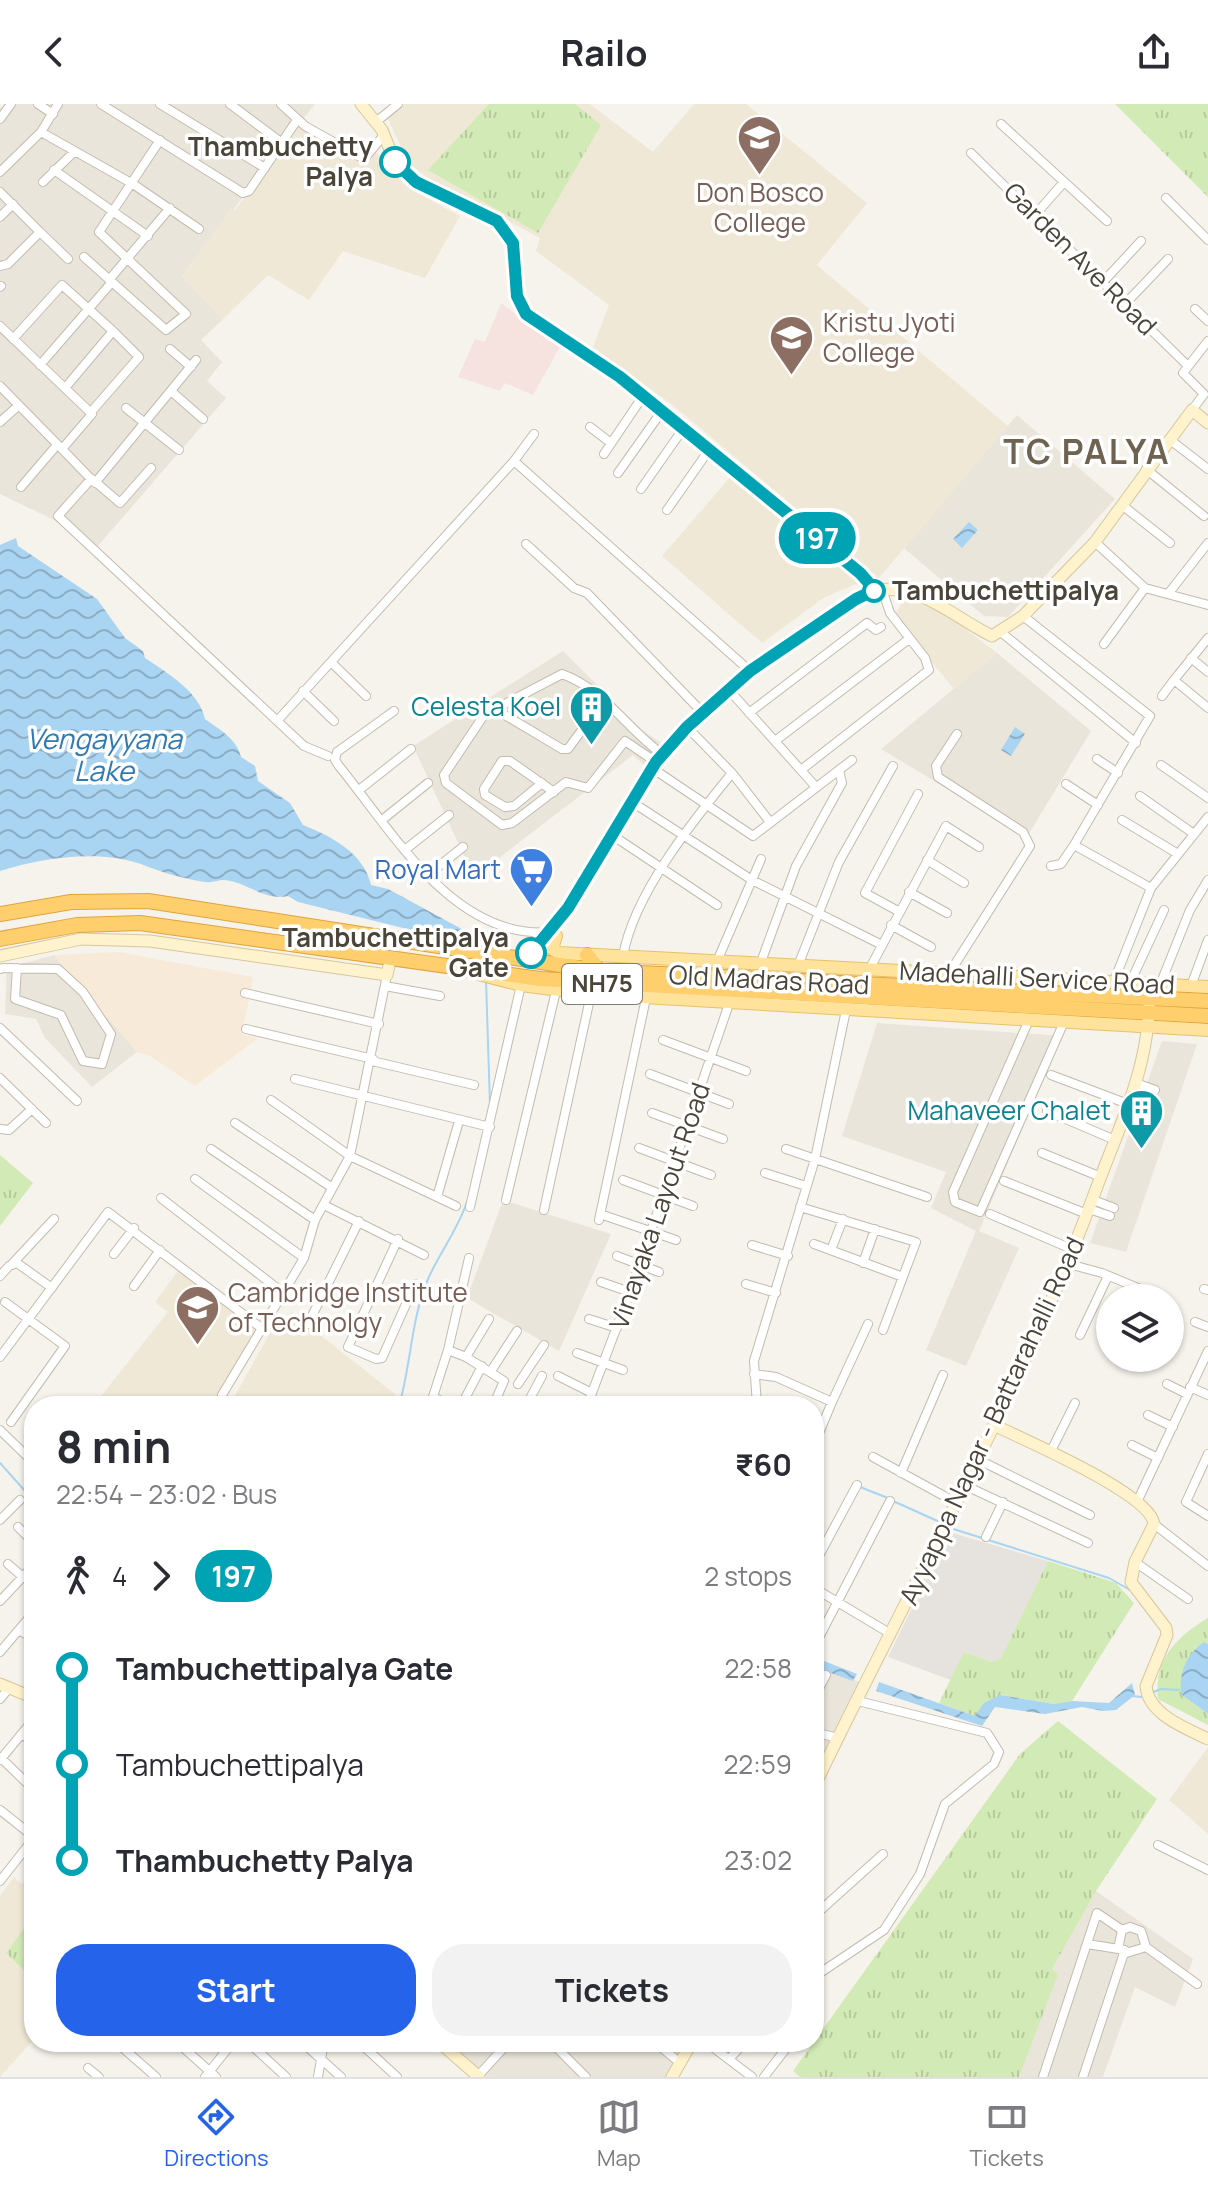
<!DOCTYPE html>
<meta charset="utf-8">
<style>
:root{--surface:#fff;--page:#f2f2f3;--text:#2b2b33;--muted:#7c7c81;--line:#e1e1e2;--accent:#2563eb}
body{margin:0;font-family:Manrope,sans-serif;background:var(--page);color:var(--text);height:100vh;display:flex;flex-direction:column;font-size:30px;white-space:nowrap}
*{box-sizing:border-box;margin:0}
p{font-size:26px;color:var(--muted)}
.icon{flex:none;width:44px;height:44px;fill:none;stroke:currentColor;stroke-width:2;stroke-linecap:round;stroke-linejoin:round}
.map{position:relative;flex:1;overflow:hidden}
.panel{position:absolute;left:24px;top:1292px;width:800px;height:656px;display:flex;flex-direction:column;background:var(--surface);border-radius:32px;box-shadow:0 2px 6px #0004}
.panel>*{flex:none}
.badge{padding:0 16px;border-radius:26px;font-size:28px;line-height:52px}
.buttons{position:absolute;left:1096px;top:1180px;display:grid;gap:16px}
.buttons a{display:grid;place-items:center;width:88px;height:88px;border-radius:50%;background:var(--surface);box-shadow:0 2px 6px #0004;font-size:40px}
.map>.badge{position:absolute;translate:-50% -50%;box-shadow:0 0 0 4px #fff}
.legs{display:flex;align-items:center;gap:12px;height:88px;padding:0 32px;font-size:26px}
.legs p{margin-inline-start:auto}
.overview{display:flex;align-items:center;justify-content:space-between;height:136px;padding:0 32px}
h1{font-size:44px;font-weight:700;line-height:60px}
.button{display:flex;gap:16px;margin-top:auto;padding:16px 32px}
.button a{flex:1;height:92px;border-radius:32px;background:var(--accent);color:#fff;font-size:32px;font-weight:700;line-height:92px;text-align:center}
.button a+a{background:var(--page);color:var(--text)}
ul{padding:0 32px;list-style:none}
li{display:flex;align-items:center;gap:28px;height:96px;font-size:30px}
li i{display:grid;place-items:center;width:12px;height:100%;margin:0 10px;background:currentColor}
li i::after{content:'';width:20px;height:20px;margin:-10px;border:6px solid;border-radius:50%;background:var(--surface)}
li p{margin-inline-start:auto}
li:first-child i{background:linear-gradient(#0000 50%,currentColor 0)}
li:last-child i{background:linear-gradient(currentColor 50%,#0000 0)}
header{display:flex;justify-content:space-between;align-items:center;height:104px;padding:0 32px;background:var(--surface);font-size:36px;font-weight:700}
.tabs{display:flex;justify-content:space-around;align-items:center;height:112px;border-top:2px solid var(--line);background:var(--surface);font-size:22px;color:var(--muted)}
.tabs a{display:grid;justify-items:center;gap:4px}
.tabs .selected{color:var(--accent)}
.map>svg:first-child{display:block}
</style>
<header><svg class="icon" aria-label="back" viewBox="0 0 24 24"><path d="M15 5l-7 7 7 7"/></svg>Railo<svg class="icon" aria-label="share" viewBox="0 0 24 24"><path d="M12 15V3M7 8l5-5 5 5M5 13v7h14v-7"/></svg></header>
<div class="map">
<svg width="1208" height="1973" viewBox="0 0 1208 1973">
<defs>
<pattern id="grass-tufts" width="24" height="20" patternUnits="userSpaceOnUse" patternTransform="scale(2)"><rect width="24" height="20" fill="#d2eab5"/><path d="M3 7l-1-3M5 7V3M7 7l1-3M15 17l-1-3M17 17v-4M19 17l1-3" fill="none" stroke="#b6ca9c"/></pattern>
<pattern id="water-waves" width="16" height="10" patternUnits="userSpaceOnUse" patternTransform="scale(2)"><rect width="16" height="10" fill="#a9d4f2"/><path d="M0 5q4-4 8 0t8 0" fill="none" stroke="#8caec5"/></pattern>
</defs>
<rect width="100%" height="100%" fill="#f6f3ec"/>
<path fill="#eae5da" d="M7 0H315L182 172 223 215 201 236 222 258 207 277 226 294 97 443 52 415 0 390V4Z
M1017 311 1115 395 1008 513 984 512 904 444Z
M563 547 641 625 661 639 645 662 633 651 474 773 413 642Z
M997 549 1091 627 1027 733 881 645Z
M54 851 137 948 92 983 45 934 36 915 5 910 7 864Z
M877 919 1062 932 979 1127 1019 1144 966 1262 926 1246 976 1127 931 1104 946 1068 842 1032Z
M1162 937 1197 940 1126 1148 1090 1139Z
M503 1096 611 1130 559 1247 467 1194Z
M814 1563 860 1578 814 1669Z
M1096 1787 1193 1855 1175 1903 1135 1883 1103 1973H1019L1052 1865Z
M449 1938H686L667 1973H487Z"/>
<path fill="#f7ead8" d="M119 848 253 873 242 931 258 934 195 982 150 952 137 948 54 851Z"/>
<path fill="#e6e2dd" d="M949 1428 1048 1457 1001 1554 992 1558 964 1548 951 1576 888 1553Z"/>
<path fill="#efe8d6" d="M404 0H590L653 48 694 0H746L867 99 817 161 1008 322 879 474 674 302 593 243 609 201 536 147 540 134 425 72 408 58 387 13Z
M299 22 366 61 376 48 408 84 460 112 425 174 343 147 309 196 268 171 223 215 182 173 231 104 235 106Z
M732 371 861 478 825 493 762 539 662 452Z
M907 490 938 504 997 549 954 585 894 512Z
M180 1164 263 1225 220 1302H93L168 1208 155 1198Z
M291 1208 395 1290 391 1302H229L270 1229 276 1232Z
M1208 1643V1730L1169 1696Z
M34 1768V1810L6 1849 34 1876V1935L0 1973V1792L14 1773 22 1780Z"/>
<path fill="#f6e3e0" d="M501 199 560 243 533 291 505 279 500 287 458 273 475 235 485 238Z"/>
<path fill="url(#grass-tufts)" d="M489 0H575L601 21 538 129 428 66Z
M1115 0H1208V93Z
M0 1051 33 1079 0 1122Z
M1048 1457 1116 1479 1134 1499 1072 1597 1054 1600 1000 1591 975 1612 939 1599 964 1548 992 1558 1001 1554Z
M1208 1514V1540L1204 1538 1181 1590 1208 1610V1621L1158 1595C1154 1555 1176 1533 1208 1514Z
M1058 1617 1157 1695 1096 1787 1052 1865 1058 1870 1019 1973H800L793 1967 1020 1650Z
M34 1810V1876L6 1849Z"/>
<path fill="url(#water-waves)" d="M969 418 978 426 962 444 953 435Z
M16 434 18 442 97 495 125 534 143 547 145 554C167 569 199 587 205 615 219 625 237 635 241 653L255 662 258 677 290 699 303 721C331 732 364 749 371 781L388 785 471 830 468 840 298 798 288 792C263 797 248 778 224 776 218 776 212 779 206 778 183 775 161 768 141 760 98 745 41 754 0 767V441Z
M1015 623 1025 630 1011 652 1001 646Z
M1204 1538 1208 1540V1610L1181 1590C1179 1568 1186 1551 1204 1538Z
M814 1553 857 1570 853 1577 814 1563Z
M879 1578 975 1612 984 1599 1000 1591 1054 1600 1072 1597 1109 1599 1132 1579 1135 1591 1116 1606 1103 1607 1082 1603 1045 1610 995 1603 982 1622 876 1587Z"/>
<g fill="none" stroke-linecap="round" stroke-linejoin="round">
<path stroke="#a9d4f2" stroke-width="2" d="M486 876 490 1002
M399 1302C411 1261 411 1215 428 1175 440 1148 457 1127 467 1098
M0 1359 34 1397
M860 1383 888 1394
M893 1397 942 1419
M947 1423 1109 1474 1130 1486
M1151 1589 1161 1585 1179 1586
M1131 1592 1142 1593"/>
<defs>
<path id="street" d="M38 0 53 10
M101 0 243 89 249 87 297 16
M160 0 265 64
M230 0 282 39
M281 0 305 22 364 55 384 31
M0 15 11 0
M377 17 398 0
M1001 20 1107 117
M41 28 133 80 199 125
M971 49 1188 262
M54 66 148 132
M0 68 41 28 58 0
M43 78 74 48
M0 88 40 128 8 160 0 162
M1166 94 1208 136
M1035 111 1064 78
M0 113 13 100
M40 128 68 155
M84 153 166 226 186 210 99 128 160 36
M109 176 170 104
M1103 178 1141 137
M0 183 1 182
M1125 200 1168 155
M1195 205 1208 217
M0 222 92 310 62 345 91 375 58 412 304 642 328 652
M13 235 62 181 113 227 65 284
M170 245 191 263
M40 261 112 178
M0 282 62 345
M171 287 203 315
M126 304 179 346
M1192 306 1204 290 1183 269 1208 237
M91 308 139 253 113 227
M0 318 18 302
M590 323 611 339
M1169 335 1208 365
M604 350 643 292
M514 357 750 567
M1146 365 1204 412
M618 369 662 307
M92 375 120 399 151 364
M95 379 196 256
M21 383 57 341
M641 385 683 325
M1122 401 1170 439
M667 406 709 346
M1095 438 1145 484 1208 501
M526 440 574 484 587 489 703 609
M1168 490 1208 439
M1023 512 1150 612 1074 741 1061 760 1051 762
M1002 529 1136 639
M1208 534 1174 576 1208 604
M1104 540 1145 484
M1191 554 1208 568
M331 558 366 592
M729 586 816 683
M303 587 334 617
M1162 592 1174 576
M394 607 337 648 335 656 339 662C392 727 454 836 550 828
M498 607 562 645H568L603 597
M749 609 867 519 876 526 881 523
M278 616 514 357 534 330
M687 623 732 669 770 718
M775 637 909 535
M1097 655 1118 669
M656 658 625 637 588 684 566 678 512 719 502 721 446 679 444 671 484 611 562 570C604 585 628 626 662 650
M1161 661 1208 694
M652 664 753 732 839 666 842 679 796 762 761 858
M801 666 929 566 925 554 890 509 882 485
M839 666 852 656
M542 679 514 702 505 703 485 691 484 685 502 657H510L554 688
M1066 680 1098 701
M359 686 411 645
M1140 692 1194 730
M632 698 752 776 880 840
M382 716 428 679
M1122 716 1178 750
M612 731 717 801
M1074 741 1151 784
M406 745 449 711
M927 756 964 779
M429 770 463 743
M909 788 947 809
M898 807 865 789 918 690
M891 821 931 843
M623 852C634 790 692 718 732 669
M718 855 761 755
M799 859 839 758 893 662
M870 864 946 722 979 743
M0 865 3 864 58 865 83 888 111 930 102 960 83 957 61 911 15 895 17 864
M950 868 1030 742 1023 728 938 673 936 662 957 630
M1114 877 1151 784 1208 713
M1130 879 1164 806
M1160 881 1190 806 1208 776
M385 882 440 892
M1191 882 1208 836
M245 889 379 920
M1029 916 953 1088 955 1098 980 1108 1064 918
M0 924 77 997
M246 925 373 955
M663 936 746 967
M372 957 474 981
M650 970 729 1000
M1051 971 1128 1000
M0 974 46 1019
M295 975 490 1023
M1136 979 1155 986
M1133 987 1153 995
M271 996 350 1052 456 1102
M1047 1007 1115 1036
M652 1009 723 1035
M235 1019 331 1083
M0 1025 9 1026 32 1005
M639 1044 711 1071
M211 1045 315 1116
M786 1045 927 1093
M1042 1049 1101 1073
M765 1069 806 1082
M195 1075 304 1154
M623 1076 693 1102
M1004 1077 1087 1110
M437 1093 459 1017
M161 1094 282 1188
M506 1096 556 887
M1093 1096 1114 1104
M324 1101 424 1151
M470 1103 521 881
M800 1103 916 1138 883 1226
M1089 1105 1110 1112
M544 1106 591 890
M600 1110 676 1136
M990 1110 1074 1146
M599 1116 646 894
M398 1135 348 1243 376 1255 382 1254 415 1180
M814 1140 903 1173
M752 1141 788 1152
M831 1146 843 1115
M114 1150 134 1124
M617 1152 659 1168
M863 1159 875 1125
M12 1160 54 1115
M1069 1160 1102 1169 1162 1194
M0 1172 9 1162 17 1159 52 1184
M601 1178 630 1188
M746 1180 776 1189
M134 1182 160 1146
M1204 1185 1208 1186
M5 1198 65 1242 11 1318
M589 1215 617 1224
M1195 1218 1208 1223
M308 1220 359 1117
M1080 1231 1108 1172
M448 1246 466 1253 504 1277 493 1302
M577 1249 623 1266
M0 1253 108 1108 260 1223
M466 1253 489 1215
M1135 1255V1254
M491 1267 517 1227
M754 1270 776 1273 832 1298 868 1220
M558 1272 592 1289
M518 1280 544 1241
M1167 1280 1187 1290
M1190 1283 1208 1291
M222 1291 304 1154 315 1116 350 1052 387 871
M434 1293 449 1302
M430 1302 448 1246 469 1154
M461 1302 482 1262
M526 1302 542 1272
M587 1302 630 1188 729 900
M757 1302 754 1257 815 1055 846 906
M1148 1311 1173 1323
M0 1326 34 1359
M814 1341 832 1298
M1132 1341 1158 1354
M1050 1349 1075 1299
M1208 1350 1186 1398 1208 1412
M873 1353 955 1398
M977 1355 1090 1411
M901 1369 943 1271
M964 1381 1088 1439
M1137 1398 1208 1247
M0 1416 20 1396
M1154 1420 1208 1462
M18 1423 34 1439
M986 1433 1003 1398
M1135 1458 1188 1495
M8 1460 23 1473
M814 1461 857 1381
M814 1484 891 1530
M0 1497 34 1461
M19 1526 34 1535
M814 1543 890 1397
M0 1548 34 1508
M814 1594 826 1571
M0 1595 9 1584
M814 1628 838 1634
M22 1630 34 1640
M1 1654 34 1686
M0 1656 34 1615
M0 1706 34 1733
M1158 1741 1208 1766
M0 1777 34 1734
M814 1812 883 1750
M1122 1826 1130 1823 1141 1827 1146 1843
M1123 1850 1146 1843 1197 1880
M814 1873 884 1826 920 1770 945 1700 994 1660 999 1648 987 1629 858 1597
M116 1938 156 1973
M177 1938 216 1973
M248 1938 286 1973
M302 1938 341 1973
M359 1938 397 1973
M551 1938 586 1973
M655 1938 680 1959
M706 1938 752 1973
M729 1955 745 1938
M88 1964 99 1973
M478 1972 509 1938
M205 1973 233 1938
M318 1973 324 1938
M764 1973 791 1938
M1043 1973 1097 1809 1122 1826 1118 1845
M1083 1973 1125 1846 1087 1840"/>
<path id="secondary" d="M361 0 382 26 395 58 416 78 497 117 513 139 517 192 526 210 620 273 860 469 875 486 856 495 750 567 687 623 656 658 568 804 525 856
M875 486C922 480 953 513 992 532L1023 512 1095 438 1192 306 1208 319
M0 852 81 835 150 837 387 871 390 857
M994 1321C1024 1336 1151 1390 1154 1420L1135 1458 1131 1478 1166 1524 1167 1531 1146 1582C1148 1610 1185 1624 1208 1635
M0 1580 34 1594
M814 1683C910 1483 1021 1289 1098 1080 1120 1021 1148 964 1149 901
M439 1938 479 1973
M672 1973 692 1938"/>
<path id="primary" d="M551 828 556 832 552 845 559 849 1208 883
M467 867 521 881 591 890 1208 926"/>
<path id="highway" d="M0 810 71 798 148 797 599 867 1208 897
M0 835 77 821 140 819 540 875 1208 912
M587 851 599 867"/>
</defs>
<use href="#street" stroke="#c2bbae" stroke-width="10"/>
<use href="#secondary" stroke="#d6c79b" stroke-width="13"/>
<use href="#primary" stroke="#e6c16a" stroke-width="14"/>
<use href="#highway" stroke="#e0a43c" stroke-width="16"/>
<use href="#street" stroke="#fff" stroke-width="8"/>
<use href="#secondary" stroke="#fff3cd" stroke-width="11"/>
<use href="#primary" stroke="#ffe39c" stroke-width="12"/>
<use href="#highway" stroke="#ffcf6e" stroke-width="14"/>
</g>
<g fill="none" stroke-linecap="round" stroke-linejoin="round">
<defs>
<path id="line-1" d="M395 58 416 78 497 117 513 139 517 192 526 210 620 273 860 469 875 486 856 495 750 567 687 623 656 658 568 804 531 849"/>
</defs>
<use href="#line-1" stroke="#fff" stroke-width="18"/>
<use href="#line-1" stroke="#00a3b4" stroke-width="12"/>
</g>
<defs>
<symbol id="university-pin" viewBox="-11 -11 22 30"><path d="M0 17L-7.5 6A9.5 9.5 0 1 1 7.5 6Z" fill="#8d6e63" stroke="#fff"/><path d="M0-5L7-2L0 1L-7-2ZM-4 1L0 2.5L4 1V4Q0 6-4 4Z" fill="#fff"/></symbol>
<symbol id="building-pin" viewBox="-11 -11 22 30"><path d="M0 17L-7.5 6A9.5 9.5 0 1 1 7.5 6Z" fill="#0f9aa8" stroke="#fff"/><path d="M-4-6H4V6H1V3H-1V6H-4ZM-2.5-4.3h1.7v1.8h-1.7ZM.8-4.3h1.7v1.8H.8ZM-2.5-1h1.7V.8h-1.7ZM.8-1h1.7V.8H.8Z" fill="#fff"/></symbol>
<symbol id="supermarket-pin" viewBox="-11 -11 22 30"><path d="M0 17L-7.5 6A9.5 9.5 0 1 1 7.5 6Z" fill="#3f7fe0" stroke="#fff"/><path d="M-6-5.5h2.5l.6 2H6L4.5 2H-2.5L-4.4-4H-6ZM-1.5 3.2a1.3 1.3 0 1 0 .1 0ZM3 3.2a1.3 1.3 0 1 0 .1 0Z" fill="#fff"/></symbol>
</defs>
<g fill-rule="evenodd">
<use href="#university-pin" x="734" y="8" width="51" height="69"/>
<use href="#university-pin" x="766" y="208" width="51" height="69"/>
<use href="#building-pin" x="566" y="578" width="51" height="69"/>
<use href="#supermarket-pin" x="506" y="740" width="51" height="69"/>
<use href="#building-pin" x="1116" y="982" width="51" height="69"/>
<use href="#university-pin" x="172" y="1178" width="51" height="69"/>
</g>
<g fill="#fff" stroke="#00a3b4" stroke-width="4">
<circle cx="395" cy="58" r="14"/>
<circle cx="874" cy="487" r="10"/>
<circle cx="531" cy="849" r="14"/>
</g>
<g text-anchor="middle" stroke-width="7" stroke-linejoin="round" paint-order="stroke">
<rect fill="#fff" stroke="#817c74" stroke-width="2" x="562" y="860" width="80" height="40" rx="6"/>
<g font-size="24" font-weight="bold" fill="#4b4439">
<text x="602" y="888">NH75</text>
</g>
<g font-size="26" font-weight="bold" fill="#4b4439" stroke="#fff" text-anchor="end">
<text x="373" y="52">Thambuchetty<tspan x="373" dy="30">Palya</tspan></text>
<text x="892" y="496" text-anchor="start">Tambuchettipalya</text>
<text x="509" y="843">Tambuchettipalya<tspan x="509" dy="30">Gate</tspan></text>
</g>
<g font-size="26" fill="#785e54" stroke="#fff" text-anchor="start">
<text x="760" y="98" text-anchor="middle">Don Bosco<tspan x="760" dy="30">College</tspan></text>
<text x="823" y="228">Kristu Jyoti<tspan x="823" dy="30">College</tspan></text>
<text x="228" y="1198">Cambridge Institute<tspan x="228" dy="30">of Technolgy</tspan></text>
</g>
<g font-size="26" fill="#4b4439" stroke="#fff">
<text transform="translate(1080 155) rotate(45)" y="9">Garden Ave Road</text>
<text transform="translate(1037 874) rotate(3)" y="9">Madehalli Service Road</text>
<text transform="translate(769 876) rotate(3)" y="9">Old Madras Road</text>
<text transform="translate(660 1102) rotate(-71)" y="9">Vinayaka Layout Road</text>
<text transform="translate(992 1317) rotate(-65)" y="9">Ayyappa Nagar - Battarahalli Road</text>
</g>
<g font-size="26" fill="#0d838f" stroke="#fff" text-anchor="end">
<text x="561" y="612">Celesta Koel</text>
<text x="1111" y="1016">Mahaveer Chalet</text>
</g>
<g font-size="26" fill="#366cbe" stroke="#fff" text-anchor="end">
<text x="501" y="775">Royal Mart</text>
</g>
<g font-size="28" font-style="italic" fill="#2e7ab2" stroke="#fff">
<text x="104" y="645">Vengayyana<tspan x="104" dy="32">Lake</tspan></text>
</g>
<g font-size="34" font-weight="bold" letter-spacing="2" fill="#6e6250" stroke="#fff">
<text x="1087" y="360">TC PALYA</text>
</g>
</g>
</svg>
<div class="buttons">
<a><svg class="icon" aria-label="layers" viewBox="0 0 24 24"><path d="M12 4l9 5-9 5-9-5zM3 14l9 5 9-5"/></svg></a>
</div>
<b class="badge" style="left:817px;top:434px;background:#00a3b4;color:#fff">197</b>
<section class="panel">
<div class="overview"><div><h1>8 min</h1><p>22:54 – 23:02 · Bus</p></div><b>₹60</b></div>
<div class="legs"><svg class="icon" aria-label="walk" viewBox="0 0 24 24"><circle cx="13" cy="4" r="2"/><path d="M13 8l-2 6 4 7M11 14l-3 7M7 12l3-4h3l4 4"/></svg>4<svg class="icon" aria-label="forward" viewBox="0 0 24 24"><path d="M9 5l7 7-7 7"/></svg><b class="badge" style="background:#00a3b4;color:#fff">197</b><p>2 stops</p></div>
<ul>
<li><i style="color:#00a3b4"></i><b>Tambuchettipalya Gate</b><p>22:58</p></li>
<li><i style="color:#00a3b4"></i><span>Tambuchettipalya</span><p>22:59</p></li>
<li><i style="color:#00a3b4"></i><b>Thambuchetty Palya</b><p>23:02</p></li>
</ul>
<div class="button"><a>Start</a><a>Tickets</a></div>
</section>
</div>
<nav class="tabs">
<a class="selected"><svg class="icon" aria-label="directions" viewBox="0 0 24 24"><path d="M12 3l9 9-9 9-9-9zM9 14v-3h6M13 9l2 2-2 2"/></svg>Directions</a>
<a><svg class="icon" aria-label="map" viewBox="0 0 24 24"><path d="M3 6l6-2 6 2 6-2v14l-6 2-6-2-6 2zM9 4v14M15 6v14"/></svg>Map</a>
<a><svg class="icon" aria-label="tickets" viewBox="0 0 24 24"><path d="M3 7h18v10H3zM15 7v10"/></svg>Tickets</a>
</nav>
